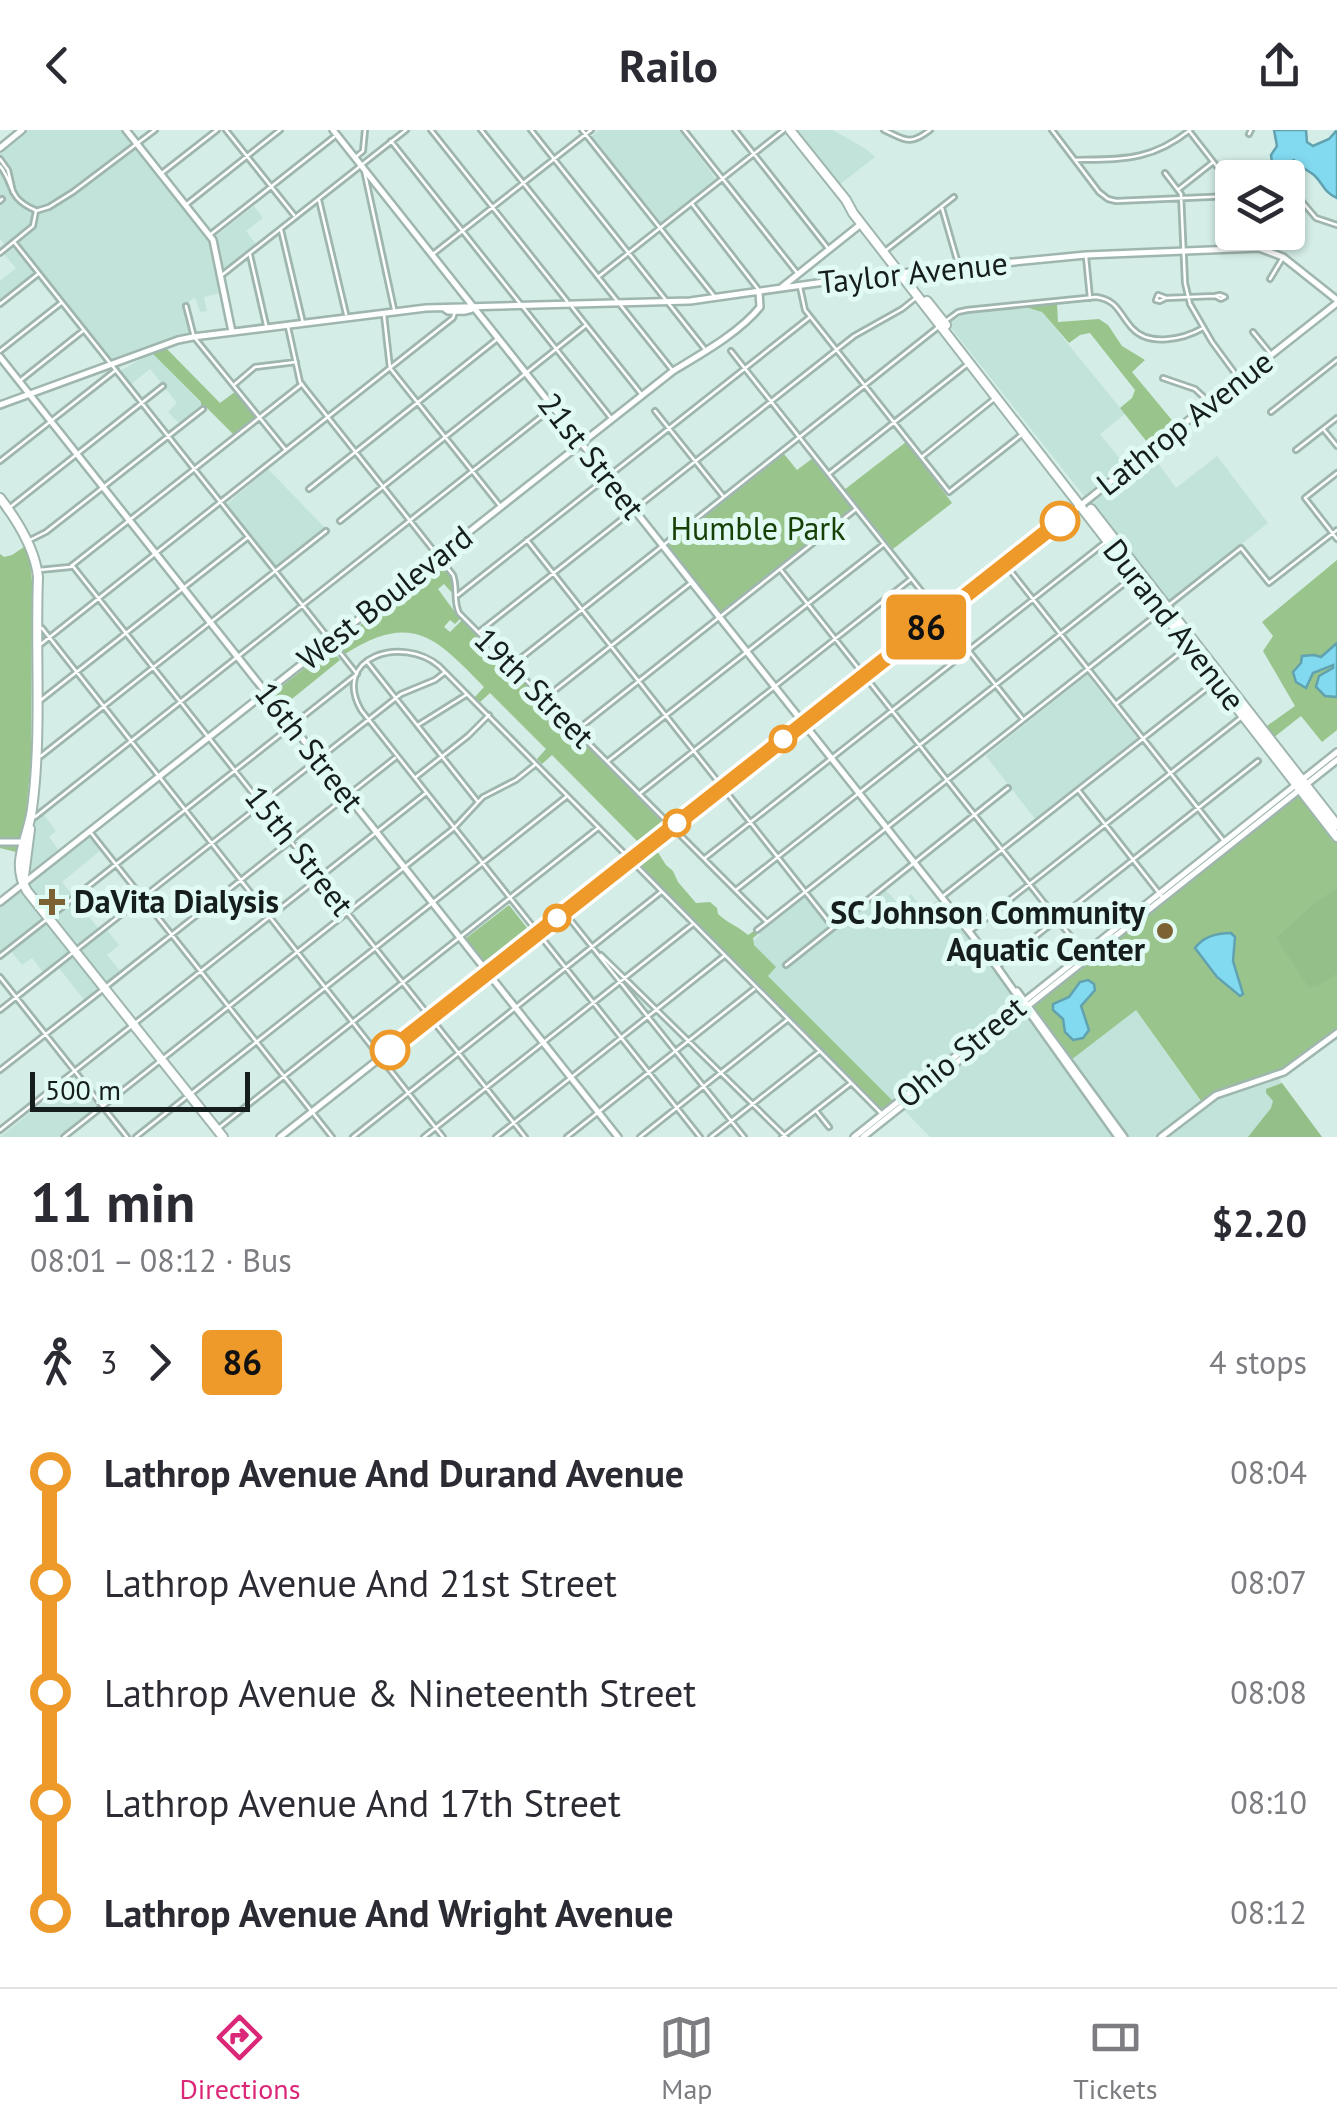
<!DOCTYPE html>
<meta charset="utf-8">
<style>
:root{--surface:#fff;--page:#f2f2f3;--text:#2b2b33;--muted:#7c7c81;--line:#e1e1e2;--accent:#db2777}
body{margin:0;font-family:"PT Sans",sans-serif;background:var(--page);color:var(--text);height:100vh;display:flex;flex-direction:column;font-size:38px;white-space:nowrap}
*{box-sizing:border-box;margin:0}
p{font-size:32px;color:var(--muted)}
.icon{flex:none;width:55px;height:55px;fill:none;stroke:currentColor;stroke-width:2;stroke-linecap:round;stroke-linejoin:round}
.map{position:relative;height:1007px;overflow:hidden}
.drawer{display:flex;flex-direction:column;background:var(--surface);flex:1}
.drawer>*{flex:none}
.badge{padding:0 20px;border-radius:8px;font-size:35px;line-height:65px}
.controls{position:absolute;left:1215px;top:30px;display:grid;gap:20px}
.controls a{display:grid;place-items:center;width:90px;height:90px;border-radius:10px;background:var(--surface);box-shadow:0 2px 8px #0004;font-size:50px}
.scale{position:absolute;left:30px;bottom:25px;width:220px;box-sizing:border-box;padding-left:10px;border:5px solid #151e1c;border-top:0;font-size:28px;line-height:35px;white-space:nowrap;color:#151e1c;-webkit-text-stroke:8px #e1faf3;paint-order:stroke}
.map>.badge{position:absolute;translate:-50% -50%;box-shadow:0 0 0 5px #fff}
.legs{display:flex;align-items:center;gap:15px;height:110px;padding:0 30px;font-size:32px}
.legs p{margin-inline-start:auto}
.headline{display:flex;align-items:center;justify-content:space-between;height:170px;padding:0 30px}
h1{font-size:55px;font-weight:700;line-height:75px}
ul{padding:0 30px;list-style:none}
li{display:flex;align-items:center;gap:35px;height:110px;font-size:38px}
li i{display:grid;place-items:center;width:15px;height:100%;margin:0 12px;background:currentColor}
li i::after{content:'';width:25px;height:25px;margin:-12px;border:8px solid;border-radius:50%;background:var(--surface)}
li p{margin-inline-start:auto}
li:first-child i{background:linear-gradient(#0000 50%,currentColor 0)}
li:last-child i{background:linear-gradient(currentColor 50%,#0000 0)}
header{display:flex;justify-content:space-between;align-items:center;height:130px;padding:0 30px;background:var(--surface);font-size:45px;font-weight:700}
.tab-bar{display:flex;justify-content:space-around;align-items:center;height:140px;border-top:2px solid var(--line);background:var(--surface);font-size:28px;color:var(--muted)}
.tab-bar a{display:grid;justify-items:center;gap:5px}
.tab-bar .on{color:var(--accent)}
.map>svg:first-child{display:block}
</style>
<header><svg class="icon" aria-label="back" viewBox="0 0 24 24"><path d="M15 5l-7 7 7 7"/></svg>Railo<svg class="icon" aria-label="share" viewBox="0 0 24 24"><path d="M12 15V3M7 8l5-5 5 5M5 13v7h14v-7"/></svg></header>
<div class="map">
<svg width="1337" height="1007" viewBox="0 0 1337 1007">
<rect width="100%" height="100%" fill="#d4ede6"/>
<path fill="#c2e3da" d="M28 0H121L199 97 215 107 254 76 263 88 246 101 256 114 218 147 221 163 204 167 207 181 200 182 195 167 185 175 190 205 177 207 112 231 41 141 0 173V151L16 138 3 123 8 118 0 109V22Z
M599 0H679L716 49 661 93 592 6Z
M795 0H833L866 19 875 27 839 55Z
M1025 177 1042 182 1125 284 1100 304 1125 335 1084 366 948 194 964 184Z
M152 223 201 273V275L179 293 168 282 177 273 150 239 130 255 120 241Z
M1152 325 1176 358 1217 326 1268 393 1168 472 1090 373Z
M268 339 326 399 277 438 226 375Z
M1087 545 1137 608 1035 689 986 626Z
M42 682 56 701 49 707 63 726 90 706 101 720 62 752 101 802 106 799 119 815 107 825 121 842 85 871 55 833 43 842 32 828 22 835 9 818 0 824V776L29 754 26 744 33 694 35 687Z
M885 759 898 774 911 764 924 780 939 769 994 839 1017 873 894 972 767 845 770 843 744 818 760 805 759 803 804 767 833 801Z
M1135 879 1204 976 1226 964 1279 949 1322 1007H1126L1071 930Z
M1021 884H1025L1114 1007H930L902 978Z
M74 948 97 976 58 1007H0Z"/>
<path fill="#99c48c" d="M1057 174 1058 192 1099 189 1108 195 1122 216 1145 230 1132 242 1176 295 1151 315 1147 312 1120 278 1132 268 1135 260 1090 203 1080 205 1069 213 1042 182 1025 177Z
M165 217 220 273 236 261 256 288 234 305 207 278 201 275V272L152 223Z
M906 312 952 373 893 419 844 360Z
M784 324 797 340 813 328 852 378 851 380 719 483 668 416Z
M24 417 30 430 32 452 31 632 25 691 16 722 0 718V424L4 427 12 425Z
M1337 430V600L1322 612 1301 586 1273 608 1264 598 1295 576 1263 521 1273 506 1262 492Z
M441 435 453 451 454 465 444 454 438 459 460 489 455 494 450 490 444 497 450 502 462 490 666 696 645 713 643 712V714L629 725 628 724 640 714 552 625 542 634 537 629 546 619 490 563 480 572 474 568 484 557C436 508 413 481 345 524L337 513 400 464 404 467 405 463Z
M330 518 340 530 282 577 272 564Z
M1298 664 1303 665 1337 712V899L1280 941 1221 959 1201 971 1136 880 1071 930 1032 875Z
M658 714 661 717 657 721 666 735 673 741 678 752 696 773 710 772 717 778 718 784C727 793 738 796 748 805L754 801 757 805 753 808 754 815 776 837 768 846 893 971 880 980 634 733Z
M509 775 531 803 487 836 465 809Z"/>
<path fill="#95bf88" d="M1337 758V843L1320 855 1309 858 1276 808 1316 772Z
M1282 953 1322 1007H1248L1271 978 1273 971 1266 963V959Z"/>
<path fill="#82daf0" stroke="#61a2b0" stroke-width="2.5" d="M1274 0H1306L1307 12 1313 16 1329 9 1337 0V68C1323 62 1324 54 1314 45 1306 39 1300 37 1294 30L1280 37 1272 33 1271 25 1277 16Z
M1337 513V567L1325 566 1316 557 1319 546 1333 538V535L1313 543 1306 558 1296 552 1293 542 1301 533 1302 526 1314 525 1321 527Z
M1231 803 1235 807 1233 831 1243 864 1240 866 1217 847 1195 818C1203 807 1217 803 1231 803Z
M1088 850 1094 854 1095 860 1081 876 1089 900 1083 908 1073 910 1065 902 1063 889 1053 880V874L1069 867 1080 852Z"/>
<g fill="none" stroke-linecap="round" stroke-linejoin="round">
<defs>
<path id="minor" d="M226 0 294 85
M431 0 567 171
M481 0 673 241
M531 0 704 218
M582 0 715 167
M684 0 798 144
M735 0 827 117
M884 0C906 10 909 16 930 0
M1052 0 1099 62 1108 69 1116 71 1232 66
M1190 2 1232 56
M1249 4 1251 0
M391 11 611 288
M357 26 363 21 365 0
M0 29 8 40 13 62
M1075 30C1123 29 1151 31 1190 0
M0 36C15 55 7 68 35 80
M364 40 394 179
M162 43 217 0
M1165 43 1181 64 1185 153 1190 174 1212 212 1240 250
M1288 55 1316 88 1337 95
M1179 59 1212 33
M319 70 346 184
M0 71 2 69
M187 74 280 0
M692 74 758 159
M942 78 959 137
M36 81 49 77 73 62 155 0
M281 100 303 193
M1245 102V116
M211 104 334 7
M14 112 357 544 52 785
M885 121 954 67
M0 123 33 96 36 81
M433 124 591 0
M250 125 266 195
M1086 127 1090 168
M222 145 406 0
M598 147 784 0
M1270 149 1282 129
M800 157 805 180 949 362 1020 306
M1166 168 1160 171 1156 170 1158 165 1166 168 1215 166 1221 169 1225 167 1220 165 1215 166
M0 174 38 144
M186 176 194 207 285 319
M572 177 642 265
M384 185 390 238 501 377
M947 190 958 182 967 180 1096 167C1118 170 1119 184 1132 198 1149 217 1184 209 1203 198
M288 197 300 252 453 445C458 458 453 471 459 483L767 792
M1253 202 1271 224
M0 221 61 173
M731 221 1022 588
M1163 248 1195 259 1209 272
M21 250 84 200
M235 254 255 237 296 232
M655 281 723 366
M1271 282 1337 230
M1324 300 1337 316
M1296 320 1337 288
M923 326 994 269
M0 331 116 240
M830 343 969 233
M1337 343 1305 368 1337 409
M309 359 496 210
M9 378 163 256
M340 391 585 196
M527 410 833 797
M28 411 46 402 203 279
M72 435 525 1007
M1006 435 1224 711
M780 439 1083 822
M39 440 70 437 302 254
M458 465 810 187
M1170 474 1241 418 1269 453 1337 400
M42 498 443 1007
M479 502 854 206 902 179 917 167
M41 514 453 188 455 182
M368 533 478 672
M511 536 937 198
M545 568 692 452
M41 570 247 408
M1117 573 1185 519
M418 595 466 565
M577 600 856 379
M41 626 326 401
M608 631 884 414
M416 647 468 606 489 585
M1079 661 1163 768
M639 664 911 449
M32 687H35L552 278
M91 703 332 1007
M705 728 1107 411
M736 760 1130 449
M943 766 1215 552
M565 783 744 1007
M757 800 1160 482
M970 801 1243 586
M601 825 786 1007
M0 826 46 790
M786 835 1008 658
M998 836 1258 631
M0 847 127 1007
M107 856 395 628
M0 880 401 564 435 550 444 543
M0 940 101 861
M192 963 566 667
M817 982 829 997
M220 997 598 698
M0 1000 426 663
M64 1007 454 698 483 667 516 650 536 634
M136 1007 185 968
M353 1007 661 762
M424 1007 693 794
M496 1007 724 826
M567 1007 754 859
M640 1007 787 890
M700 1007 361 580C331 527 402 505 439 536L882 984
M711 1007 820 921
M782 1007 851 953"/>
<path id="tertiary" d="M126 0 213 110 232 202
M333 0 997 837 1118 1007
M782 157 861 94
M445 179 448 181C456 181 467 183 474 178
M0 227 618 1007
M0 275 178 210 193 207 426 178 690 171 860 147 1086 125 1259 118 1283 127 1337 170
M0 712H23
M0 772 673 241C701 224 739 203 760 177L759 162
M1017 861 1124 1007
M280 1007 1337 173
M854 1007 1337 622
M863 1007 1337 630
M1161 1007 1216 965 1284 942 1337 903"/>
<path id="secondary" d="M0 18 22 0"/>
<path id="primary" d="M790 0 846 70 853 83 1337 707
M911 152 916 141
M927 171 946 195
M0 368C17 390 35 419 38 447 35 524 42 604 32 679 28 709 10 732 27 761L223 1007
M1091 379 1337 695
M23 754 30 699"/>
</defs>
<use href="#minor" stroke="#9fb6af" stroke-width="8"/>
<use href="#tertiary" stroke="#9fb6af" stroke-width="10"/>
<use href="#secondary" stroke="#9fb6af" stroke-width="10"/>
<use href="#primary" stroke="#9fb6af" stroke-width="12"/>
<use href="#minor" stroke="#fff" stroke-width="2.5"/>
<use href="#tertiary" stroke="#fff" stroke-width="5"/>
<use href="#secondary" stroke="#fff" stroke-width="5"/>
<use href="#primary" stroke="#fff" stroke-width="8"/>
</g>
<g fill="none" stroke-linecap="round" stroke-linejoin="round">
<defs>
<path id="line-1" d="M390 920 1060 391"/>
</defs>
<use href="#line-1" stroke="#fff" stroke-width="22"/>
<use href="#line-1" stroke="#ee9a2a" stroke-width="15"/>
</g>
<g fill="#fff" stroke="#ee9a2a" stroke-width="5">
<circle cx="1060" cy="391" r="18"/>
<circle cx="783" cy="609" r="12"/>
<circle cx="677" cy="693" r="12"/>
<circle cx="557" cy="788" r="12"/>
<circle cx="390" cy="920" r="18"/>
</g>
<g fill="#7d6334" stroke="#e1faf3" stroke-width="4">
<path d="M47 757h10v10h10v10h-10v10h-10v-10h-10v-10h10z"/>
<circle cx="1165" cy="801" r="10"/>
</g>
<g text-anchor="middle" stroke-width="10" stroke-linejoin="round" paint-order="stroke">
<g font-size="32" fill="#151e1c" stroke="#e1faf3">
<text transform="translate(913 143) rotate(-6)" y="11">Taylor Avenue</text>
<text transform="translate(1185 293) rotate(-38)" y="11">Lathrop Avenue</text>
<text transform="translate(591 326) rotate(52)" y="11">21st Street</text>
<text transform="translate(385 468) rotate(-38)" y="11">West Boulevard</text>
<text transform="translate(1174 495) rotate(52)" y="11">Durand Avenue</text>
<text transform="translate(534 558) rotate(45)" y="11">19th Street</text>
<text transform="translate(309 617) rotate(52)" y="11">16th Street</text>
<text transform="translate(299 721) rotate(52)" y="11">15th Street</text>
<text transform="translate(961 922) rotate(-39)" y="11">Ohio Street</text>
</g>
<g font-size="32" fill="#174006" stroke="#e1faf3">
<text x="758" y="410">Humble Park</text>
</g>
<g font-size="32" font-weight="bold" fill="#151e1c" stroke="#e1faf3" text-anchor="start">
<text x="74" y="783">DaVita Dialysis</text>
<text x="1145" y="794" text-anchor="end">SC Johnson Community<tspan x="1145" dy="37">Aquatic Center</tspan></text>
</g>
</g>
</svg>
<div class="controls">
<a><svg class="icon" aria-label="layers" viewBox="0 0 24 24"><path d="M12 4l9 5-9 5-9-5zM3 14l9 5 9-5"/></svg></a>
</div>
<div class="scale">500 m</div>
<b class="badge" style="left:926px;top:497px;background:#ee9a2a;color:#111">86</b>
</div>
<section class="drawer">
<div class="headline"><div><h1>11 min</h1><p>08:01 – 08:12 · Bus</p></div><b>$2.20</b></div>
<div class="legs"><svg class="icon" aria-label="walk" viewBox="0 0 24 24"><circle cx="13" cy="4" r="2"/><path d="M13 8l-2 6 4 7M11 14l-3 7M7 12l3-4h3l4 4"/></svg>3<svg class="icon" aria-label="forward" viewBox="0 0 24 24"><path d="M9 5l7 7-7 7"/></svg><b class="badge" style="background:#ee9a2a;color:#111">86</b><p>4 stops</p></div>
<ul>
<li><i style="color:#ee9a2a"></i><b>Lathrop Avenue And Durand Avenue</b><p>08:04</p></li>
<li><i style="color:#ee9a2a"></i><span>Lathrop Avenue And 21st Street</span><p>08:07</p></li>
<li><i style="color:#ee9a2a"></i><span>Lathrop Avenue &amp; Nineteenth Street</span><p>08:08</p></li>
<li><i style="color:#ee9a2a"></i><span>Lathrop Avenue And 17th Street</span><p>08:10</p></li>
<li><i style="color:#ee9a2a"></i><b>Lathrop Avenue And Wright Avenue</b><p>08:12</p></li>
</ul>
</section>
<nav class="tab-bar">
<a class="on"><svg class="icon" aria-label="directions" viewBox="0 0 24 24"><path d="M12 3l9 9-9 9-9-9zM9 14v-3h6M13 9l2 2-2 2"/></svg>Directions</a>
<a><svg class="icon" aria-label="map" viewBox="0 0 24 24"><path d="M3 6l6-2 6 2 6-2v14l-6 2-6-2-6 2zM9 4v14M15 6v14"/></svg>Map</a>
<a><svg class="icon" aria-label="tickets" viewBox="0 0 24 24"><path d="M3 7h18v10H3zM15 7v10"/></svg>Tickets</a>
</nav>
